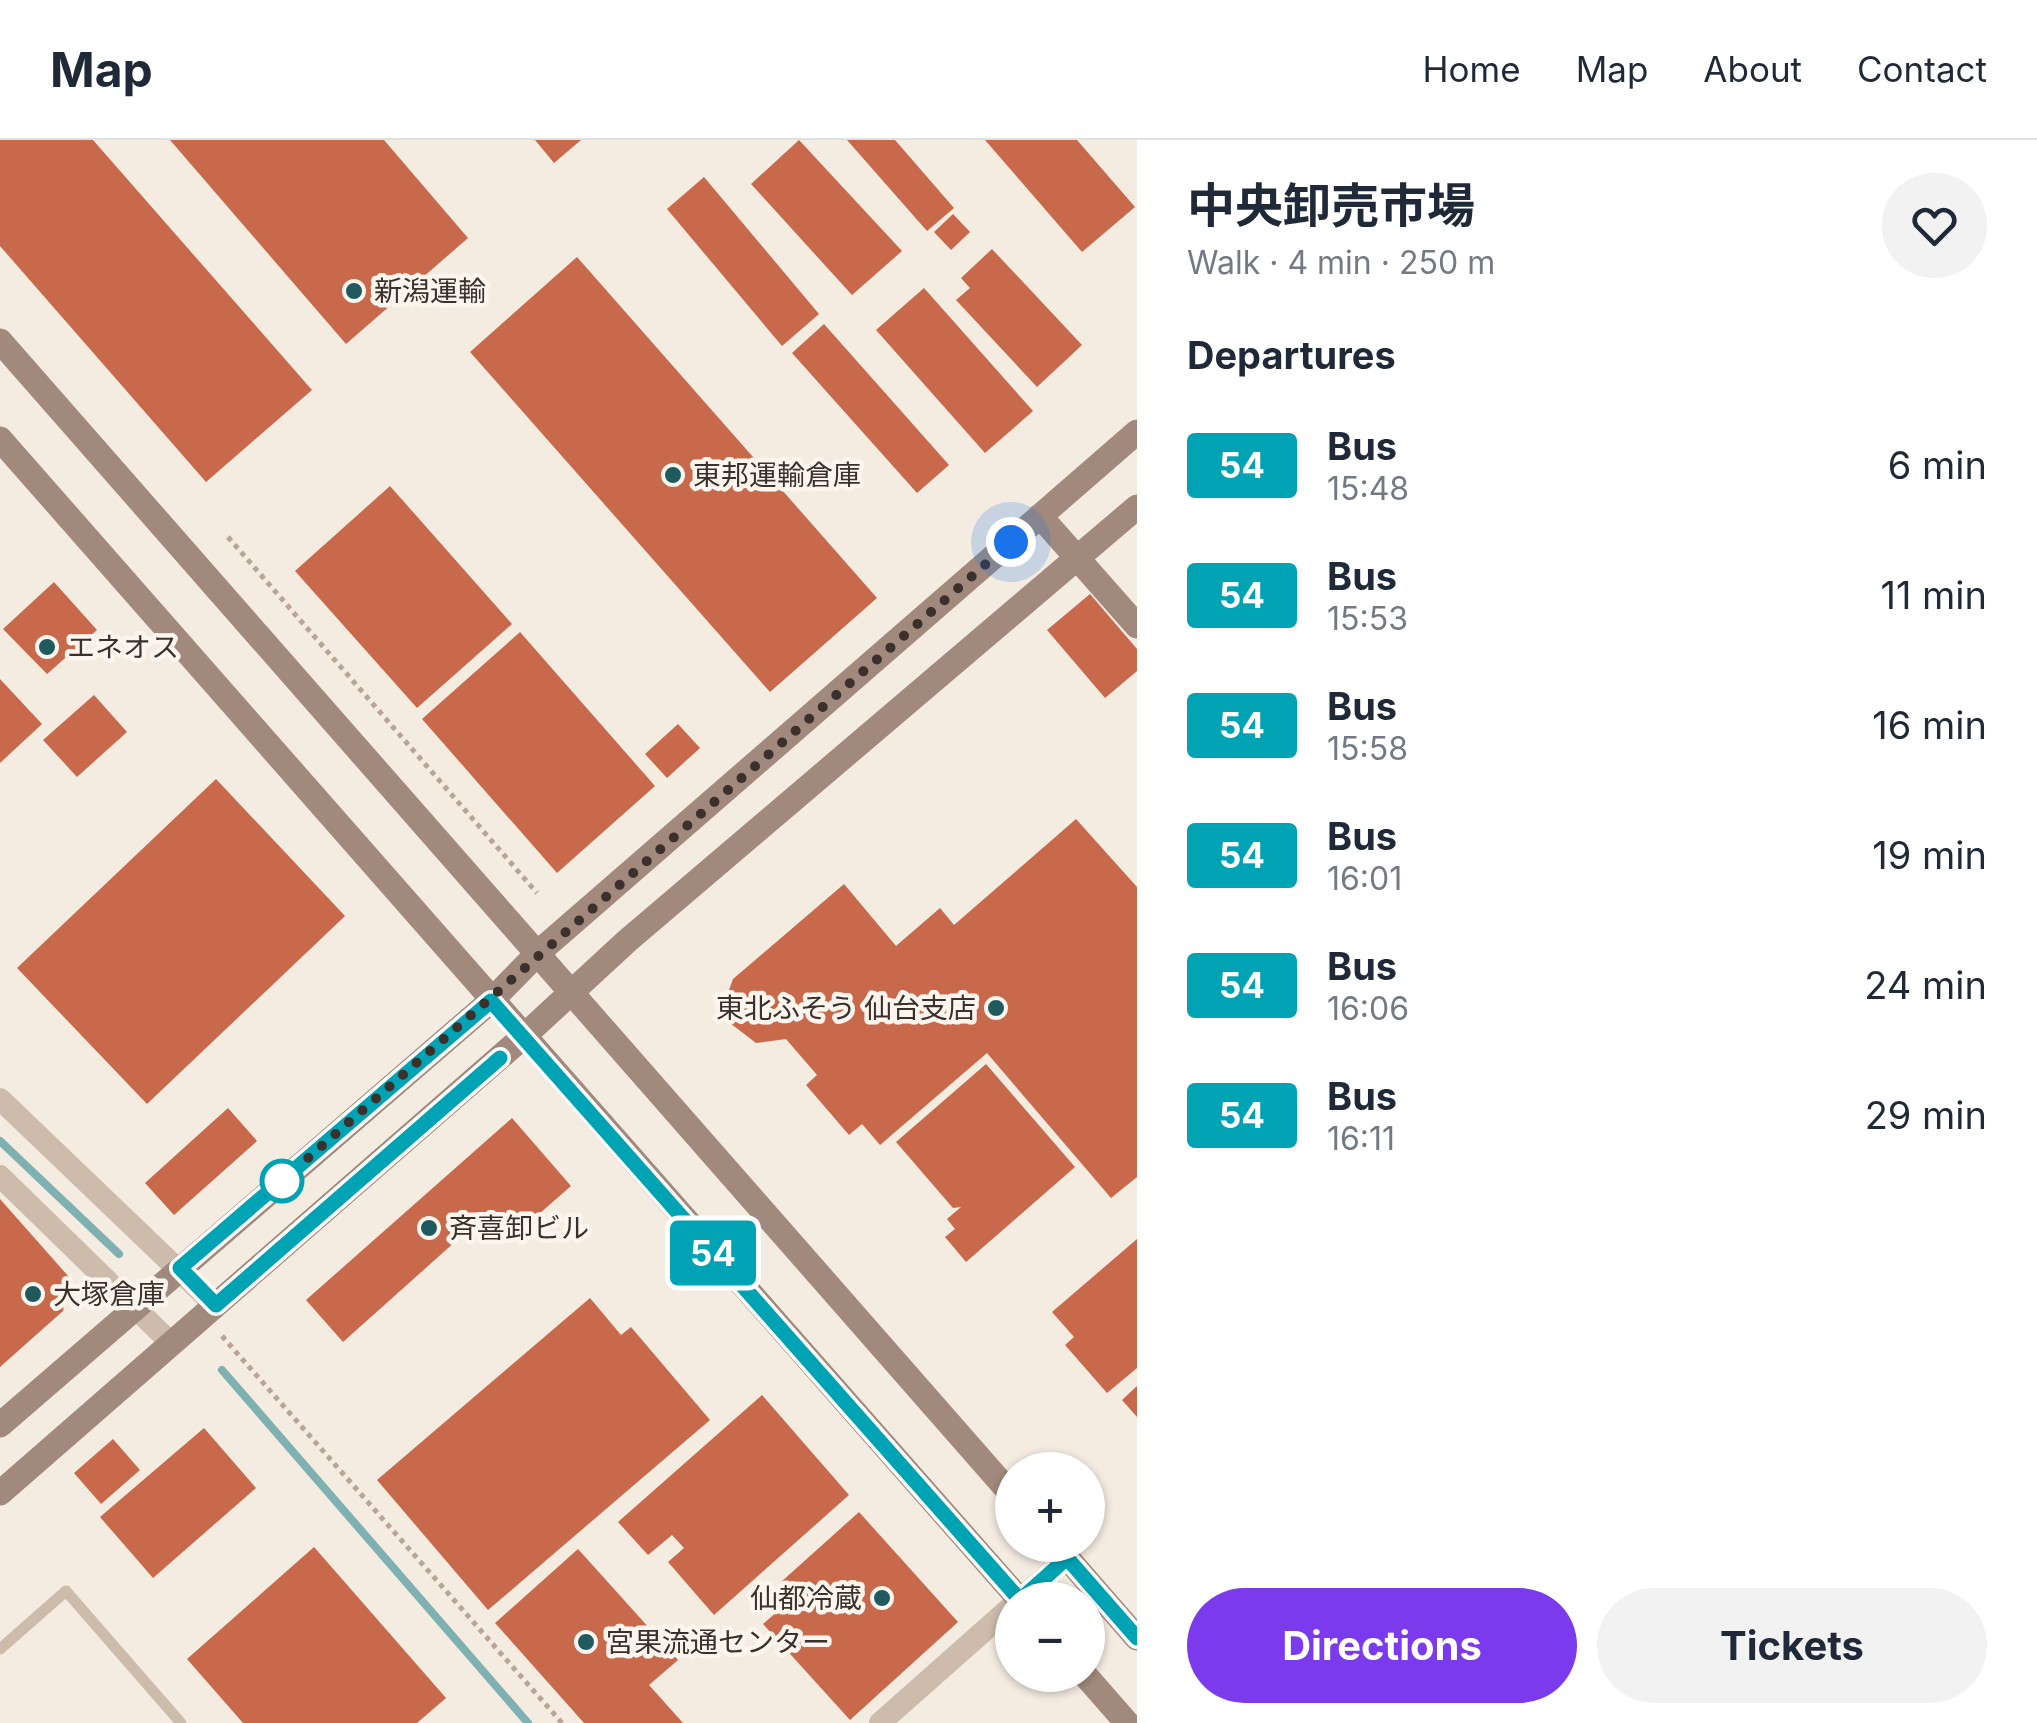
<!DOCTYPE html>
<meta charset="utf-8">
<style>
:root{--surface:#fff;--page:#f2f2f3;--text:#1f2937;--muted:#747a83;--line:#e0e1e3;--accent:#7c3aed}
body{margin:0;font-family:Inter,"Noto Sans JP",sans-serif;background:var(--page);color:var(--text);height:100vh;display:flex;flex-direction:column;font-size:38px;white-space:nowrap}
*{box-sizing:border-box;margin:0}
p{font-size:32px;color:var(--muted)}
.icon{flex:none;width:55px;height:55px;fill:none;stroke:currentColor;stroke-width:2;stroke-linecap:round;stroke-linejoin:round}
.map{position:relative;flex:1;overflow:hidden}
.panel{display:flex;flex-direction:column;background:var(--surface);width:900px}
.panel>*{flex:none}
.badge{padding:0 20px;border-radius:8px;font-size:35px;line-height:65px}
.fabs{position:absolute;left:995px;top:1312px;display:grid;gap:20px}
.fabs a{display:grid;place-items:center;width:110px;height:110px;border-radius:50%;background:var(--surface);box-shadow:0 2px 8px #0004;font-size:50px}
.you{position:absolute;width:50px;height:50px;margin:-25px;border:8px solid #fff;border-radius:50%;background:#1a73e8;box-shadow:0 0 0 15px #1a73e833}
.map>.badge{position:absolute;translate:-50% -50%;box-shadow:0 0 0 5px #fff}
h2{padding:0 50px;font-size:38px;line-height:90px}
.round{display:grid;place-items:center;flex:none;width:105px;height:105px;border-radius:52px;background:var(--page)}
.overview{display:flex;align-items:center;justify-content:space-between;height:170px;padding:0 50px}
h1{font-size:48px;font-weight:700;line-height:75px}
.cta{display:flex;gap:20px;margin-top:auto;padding:20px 50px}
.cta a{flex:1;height:115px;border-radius:60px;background:var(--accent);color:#fff;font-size:40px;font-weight:700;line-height:115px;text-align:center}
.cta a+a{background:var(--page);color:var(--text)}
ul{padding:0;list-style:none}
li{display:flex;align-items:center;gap:30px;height:130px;padding:0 50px}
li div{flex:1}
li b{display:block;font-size:38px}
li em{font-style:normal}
li .badge{min-width:110px;font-weight:700;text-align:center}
header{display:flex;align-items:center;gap:60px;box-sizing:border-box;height:140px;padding:0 50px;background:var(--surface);border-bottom:2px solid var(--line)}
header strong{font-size:48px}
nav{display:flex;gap:55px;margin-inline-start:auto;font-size:35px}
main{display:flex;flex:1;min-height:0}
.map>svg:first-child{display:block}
</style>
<header>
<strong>Map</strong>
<nav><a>Home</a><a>Map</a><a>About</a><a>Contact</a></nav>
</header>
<main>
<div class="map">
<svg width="1137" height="1583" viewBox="0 0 1137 1583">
<rect width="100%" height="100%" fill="#f4ebe1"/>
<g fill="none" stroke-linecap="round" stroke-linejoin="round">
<path stroke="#7fb0b2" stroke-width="8" d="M0 1001 119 1114
M222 1230 528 1583"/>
</g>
<path fill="#c8694b" d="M0 0H93L312 250 206 342 0 106Z
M170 0H384L468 98 346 204Z
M535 0H581L554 23Z
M799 0 902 111 852 155 751 44Z
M847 0H895L954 68 927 91Z
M985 0H1077L1135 67 1082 112Z
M704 37 819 174 782 206 667 69Z
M953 74 970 92 951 110 934 92Z
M992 109 1082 205 1037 247 956 160 970 148 961 138Z
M577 117 877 458 770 552 470 212Z
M924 148 1033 271 985 313 876 190Z
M824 184 949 325 917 353 792 213Z
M390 346 512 484 417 568 295 431Z
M54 442 97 490 47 534 3 489Z
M1090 454 1137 509V531L1105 558 1047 490Z
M520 492 655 646 557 733 422 579Z
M0 539 42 584 0 623Z
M94 555 127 592 77 637 43 600Z
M678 584 700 608 667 638 645 614Z
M216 639 345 776 147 964 17 828Z
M1076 679 1137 747V1037L1111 1058 987 913 880 1005 862 984 849 995 806 945 817 935 786 899 756 903 730 883 725 861 733 839 844 744 896 806 940 768 954 785Z
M986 924 1075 1027 966 1122 945 1097 955 1089 947 1079 961 1067 953 1068 896 1002Z
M228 968 257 1001 174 1075 145 1043Z
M512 978 571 1046 508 1101 485 1075 343 1202 306 1160Z
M0 1059 69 1137 63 1171 0 1227Z
M1137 1099V1228L1107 1253 1065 1205 1074 1197 1052 1172Z
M590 1158 621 1195 631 1187 710 1280 488 1470 377 1340Z
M1137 1246V1277L1122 1260Z
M762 1255 849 1355 714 1475 668 1422 684 1408 672 1395 648 1415 618 1382Z
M204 1288 256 1348 153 1438 100 1377Z
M113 1299 140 1330 101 1364 74 1333Z
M859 1372 958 1482 850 1580 763 1484 794 1457 781 1442Z
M314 1407 446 1558 417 1583H243L187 1519Z
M578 1409 678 1520 649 1545 683 1583H584L495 1483Z"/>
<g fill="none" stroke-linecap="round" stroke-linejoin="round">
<path stroke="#b9a596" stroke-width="5" stroke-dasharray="5 5" stroke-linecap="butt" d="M228 397 537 753
M222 1196 562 1583"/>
<path stroke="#cdbbac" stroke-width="11" d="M0 1509 66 1451 181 1583"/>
<path stroke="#cdbbac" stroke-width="22" d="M0 959 215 1165
M0 1036 172 1204
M1019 1460 1067 1418
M880 1583 1012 1466"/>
<path stroke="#a18a7d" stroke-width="25" d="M0 201 1012 1355
M0 299 1020 1460
M1040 376 1137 486
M0 1285 491 861 540 811 1137 292
M0 1353 523 897 627 801 1137 367
M1056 1405 1137 1498
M1085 1535 1127 1583"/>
</g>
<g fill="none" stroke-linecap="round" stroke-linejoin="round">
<defs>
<path id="line" d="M500 918 216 1165 180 1128 491 861 1020 1460 1067 1418 1137 1498"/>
</defs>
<use href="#line" stroke="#fff" stroke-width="22"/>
<use href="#line" stroke="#00a3b4" stroke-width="15"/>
<path stroke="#3b302b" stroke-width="10" stroke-dasharray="0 18" d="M282 1041 268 1053 1011 402"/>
</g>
<g fill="#1f5a5e" stroke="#fbf5ee" stroke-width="4">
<circle cx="354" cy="151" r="10"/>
<circle cx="673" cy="335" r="10"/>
<circle cx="47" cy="507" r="10"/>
<circle cx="996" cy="868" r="10"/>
<circle cx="429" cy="1088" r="10"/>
<circle cx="33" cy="1154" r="10"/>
<circle cx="882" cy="1458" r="10"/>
<circle cx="586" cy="1502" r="10"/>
</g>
<circle fill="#fff" stroke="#00a3b4" stroke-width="5" cx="282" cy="1041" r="20"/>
<g text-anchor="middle" stroke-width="9" stroke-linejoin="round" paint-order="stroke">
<g font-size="28" fill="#3b302b" stroke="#fbf5ee" text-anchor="start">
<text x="374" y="161">新潟運輸</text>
<text x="693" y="345">東邦運輸倉庫</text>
<text x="67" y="517">エネオス</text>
<text x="976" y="878" text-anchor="end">東北ふそう 仙台支店</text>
<text x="449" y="1098">斉喜卸ビル</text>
<text x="53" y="1164">大塚倉庫</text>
<text x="862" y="1468" text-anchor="end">仙都冷蔵</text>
<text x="606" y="1512">宮果流通センター</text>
</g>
</g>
</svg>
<div class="fabs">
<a>+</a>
<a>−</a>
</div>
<div class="you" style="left:1011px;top:402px"></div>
<b class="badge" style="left:713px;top:1113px;background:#00a3b4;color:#fff">54</b>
</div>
<section class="panel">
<div class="overview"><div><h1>中央卸売市場</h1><p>Walk · 4 min · 250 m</p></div><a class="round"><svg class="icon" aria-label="heart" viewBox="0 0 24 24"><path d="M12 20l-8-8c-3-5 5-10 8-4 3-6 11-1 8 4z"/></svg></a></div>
<h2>Departures</h2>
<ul>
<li><span class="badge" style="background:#00a3b4;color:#fff">54</span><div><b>Bus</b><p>15:48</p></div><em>6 min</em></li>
<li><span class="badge" style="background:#00a3b4;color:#fff">54</span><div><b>Bus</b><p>15:53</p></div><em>11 min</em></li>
<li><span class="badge" style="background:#00a3b4;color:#fff">54</span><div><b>Bus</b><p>15:58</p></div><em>16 min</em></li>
<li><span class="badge" style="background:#00a3b4;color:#fff">54</span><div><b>Bus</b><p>16:01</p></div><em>19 min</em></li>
<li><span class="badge" style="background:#00a3b4;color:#fff">54</span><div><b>Bus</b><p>16:06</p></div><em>24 min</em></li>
<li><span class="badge" style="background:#00a3b4;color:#fff">54</span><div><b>Bus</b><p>16:11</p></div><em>29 min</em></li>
</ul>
<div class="cta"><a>Directions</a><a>Tickets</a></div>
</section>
</main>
